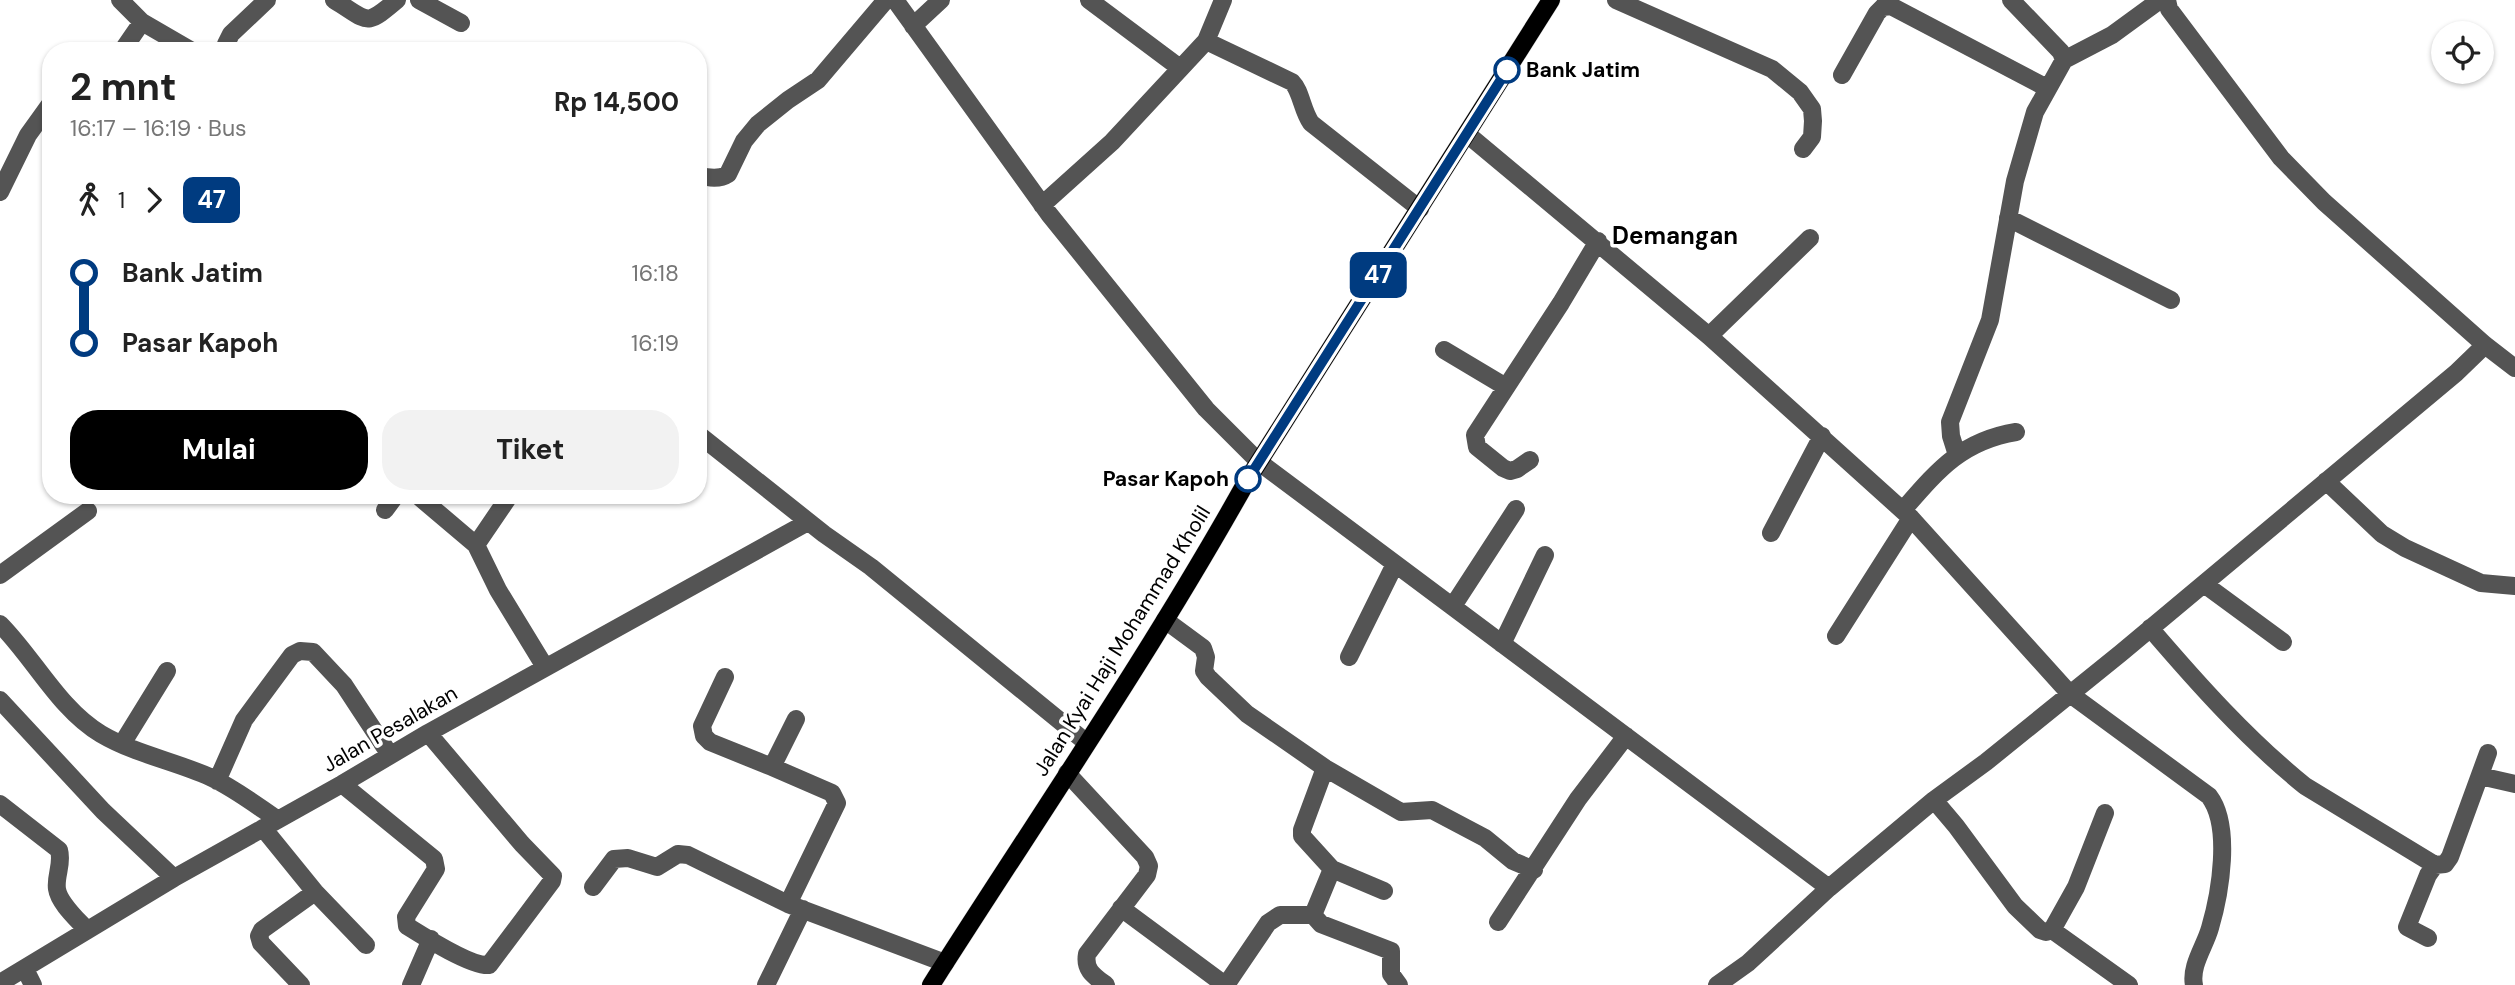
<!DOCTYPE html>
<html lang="id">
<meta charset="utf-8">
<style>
:root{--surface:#fff;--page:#f2f2f2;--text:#222;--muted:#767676;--accent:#000}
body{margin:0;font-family:"DM Sans",sans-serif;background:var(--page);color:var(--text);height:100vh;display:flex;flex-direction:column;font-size:26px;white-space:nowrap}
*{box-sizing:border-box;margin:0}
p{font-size:23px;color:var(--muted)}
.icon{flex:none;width:38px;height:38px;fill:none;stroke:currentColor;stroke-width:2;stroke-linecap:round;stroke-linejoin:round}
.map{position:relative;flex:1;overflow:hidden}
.drawer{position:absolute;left:42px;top:42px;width:665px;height:462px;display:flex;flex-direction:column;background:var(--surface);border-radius:28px;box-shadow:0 2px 5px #0004}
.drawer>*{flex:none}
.badge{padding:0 14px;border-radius:10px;font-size:24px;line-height:46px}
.controls{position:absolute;left:2431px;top:21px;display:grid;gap:14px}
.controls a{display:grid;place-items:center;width:63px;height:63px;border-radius:50%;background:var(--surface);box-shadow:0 2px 5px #0004;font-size:35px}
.map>.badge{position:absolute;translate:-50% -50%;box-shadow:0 0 0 4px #fff}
.legs{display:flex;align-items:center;gap:10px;height:77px;padding:0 28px;font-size:23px}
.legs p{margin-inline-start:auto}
.summary{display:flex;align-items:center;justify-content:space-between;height:119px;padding:0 28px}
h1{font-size:38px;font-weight:700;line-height:52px}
.primary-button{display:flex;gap:14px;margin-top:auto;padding:14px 28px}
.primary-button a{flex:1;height:80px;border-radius:28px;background:var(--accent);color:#fff;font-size:28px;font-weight:700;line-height:80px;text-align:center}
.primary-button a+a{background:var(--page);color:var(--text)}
ul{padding:0 28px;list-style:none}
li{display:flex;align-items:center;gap:24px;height:70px;font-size:26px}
li i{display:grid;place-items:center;width:10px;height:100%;margin:0 9px;background:currentColor}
li i::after{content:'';width:18px;height:18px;margin:-9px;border:5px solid;border-radius:50%;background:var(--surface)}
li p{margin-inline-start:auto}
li:first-child i{background:linear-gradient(#0000 50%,currentColor 0)}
li:last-child i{background:linear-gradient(currentColor 50%,#0000 0)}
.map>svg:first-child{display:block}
</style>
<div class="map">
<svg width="2515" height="985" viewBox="0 0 2515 985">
<rect width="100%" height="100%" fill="#fff"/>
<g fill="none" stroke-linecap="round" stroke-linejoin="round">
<defs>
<path id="major" d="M931 985C1038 817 1151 653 1248 479L1551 0"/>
</defs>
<use href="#major" stroke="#dbdbdb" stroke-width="19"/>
<path stroke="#545454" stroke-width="18" d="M120 0 142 22 192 51
M334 0C369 21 364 28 397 0
M419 0 461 23
M895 0 1049 214 1206 409 1259 462 1829 888
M1089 0 1180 68
M1616 0 1772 69 1800 92 1812 109 1813 121 1812 137 1803 149
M2167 0 2169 9 2281 158 2324 202 2485 345 2515 368
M913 26 941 0
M1206 41 1223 0
M122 51 142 22
M229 51 226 44 231 34 267 0
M2064 60 2112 35 2160 0
M1842 75 1877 13 1883 7 1891 6 2047 88
M1467 134 1709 336 1911 518 2070 694 2209 796C2232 826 2220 894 2210 928 2205 946 2190 966 2194 985
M698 175C708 178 719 180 728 174L744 141 758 124 788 100 818 80 886 0
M0 192 28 135 51 103
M1042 205 1112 142 1206 41 1292 82C1301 91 1302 110 1311 123L1420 209
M2008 218 2171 300
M1709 336 1810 238
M1444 350 1506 387
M698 434 824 534 871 567 1087 743
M1957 455 1951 436 1950 422 1990 320 2015 181 2035 112 2064 60 2061 52 2011 0
M1530 460 1517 469 1510 471 1503 468 1477 447 1475 435 1561 303 1598 241
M2326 481 2382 534 2405 548 2481 583 2515 586
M417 495 476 545
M510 495 476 545 498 590 545 667
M385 510 396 495
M1903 510C1937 471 1961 441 2016 432
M1771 533 1822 436
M0 575 88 511
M2204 584 2283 642
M1453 606 1516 509
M1165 620 1203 648 1206 657 1204 671 1208 677 1247 714 1325 768 1401 812 1432 810 1485 838 1513 861 1534 870
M0 624C34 658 59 709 101 734 135 754 174 761 210 777 234 788 256 805 278 820
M2150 628C2198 684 2247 739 2305 786L2435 865 2428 875 2407 927 2428 938
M1836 636 1911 518
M1502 644 1545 555
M1349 657 1395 564
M725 677 702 726 704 736 710 742 772 767
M0 700 103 811 174 878
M122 744 167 671
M1325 768 1302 830V836L1332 869 1384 891
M1067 773 1145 857 1149 866 1147 875 1087 954C1084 970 1094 976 1106 985
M2480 776 2515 784
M217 781 244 720 292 655 300 651 313 652 344 685 390 755
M342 784 434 859 436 869 406 917 407 926C423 936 472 967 489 965L552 881 553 876 522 844 428 733
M1934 800 1956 826 2015 906 2040 930 2046 932 2052 930 2076 887 2105 813
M0 804 59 850C63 864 55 876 57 889 59 903 77 919 86 929
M263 828 315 892 366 945
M2435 865 2445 864 2450 857 2488 753
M1332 869 1313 915 1321 924 1391 951V974L1399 985
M593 887 614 859 628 858 657 867 678 854 688 855 788 904 945 963
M788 904 837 803 832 793 772 767 796 719
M1121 908 1225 985
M1498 922 1578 799 1626 736
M2052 930 2129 985
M25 969 33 985
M0 983 174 878 342 784 428 733 808 522
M301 985 261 943 259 936 262 930 315 892
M411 985 431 939
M766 985 803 909
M1226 985 1268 923 1280 915H1313
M1717 985 1748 963 1829 888 1934 800 1986 762 2121 653 2456 373 2485 345"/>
<use href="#major" stroke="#000" stroke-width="18"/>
</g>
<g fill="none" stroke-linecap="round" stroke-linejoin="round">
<defs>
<path id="line-1" d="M1248 479 1507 70"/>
</defs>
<use href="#line-1" stroke="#fff" stroke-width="16"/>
<use href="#line-1" stroke="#003b80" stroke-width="10"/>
</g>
<g fill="#fff" stroke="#003b80" stroke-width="3.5">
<circle cx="1507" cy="70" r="12"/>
<circle cx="1248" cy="479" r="12"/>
</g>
<g text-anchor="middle" stroke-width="7" stroke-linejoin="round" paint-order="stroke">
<g font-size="21" font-weight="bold" fill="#000" stroke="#fff" text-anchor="start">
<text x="1526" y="77">Bank Jatim</text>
<text x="1229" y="486" text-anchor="end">Pasar Kapoh</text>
</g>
<g font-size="21" fill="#000" stroke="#fff">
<text transform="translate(1122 641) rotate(-58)" y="7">Jalan Kyai Haji Mohammad Kholil</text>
<text transform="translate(390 729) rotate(-30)" y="7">Jalan Pesalakan</text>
</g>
<g font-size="24" font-weight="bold" fill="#000" stroke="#fff">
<text x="1675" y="244">Demangan</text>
</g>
</g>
</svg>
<div class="controls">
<a><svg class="icon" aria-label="locate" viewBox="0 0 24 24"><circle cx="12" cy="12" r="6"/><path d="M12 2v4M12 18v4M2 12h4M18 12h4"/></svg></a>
</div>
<b class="badge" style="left:1378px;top:275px;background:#003b80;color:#fff">47</b>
<section class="drawer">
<div class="summary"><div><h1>2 mnt</h1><p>16:17 – 16:19 · Bus</p></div><b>Rp 14,500</b></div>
<div class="legs"><svg class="icon" aria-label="walk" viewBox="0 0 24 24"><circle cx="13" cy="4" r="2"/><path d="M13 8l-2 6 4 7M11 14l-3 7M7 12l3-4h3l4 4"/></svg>1<svg class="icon" aria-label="forward" viewBox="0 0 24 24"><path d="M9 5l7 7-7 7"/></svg><b class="badge" style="background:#003b80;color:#fff">47</b></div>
<ul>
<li><i style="color:#003b80"></i><b>Bank Jatim</b><p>16:18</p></li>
<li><i style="color:#003b80"></i><b>Pasar Kapoh</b><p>16:19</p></li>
</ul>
<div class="primary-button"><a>Mulai</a><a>Tiket</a></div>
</section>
</div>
